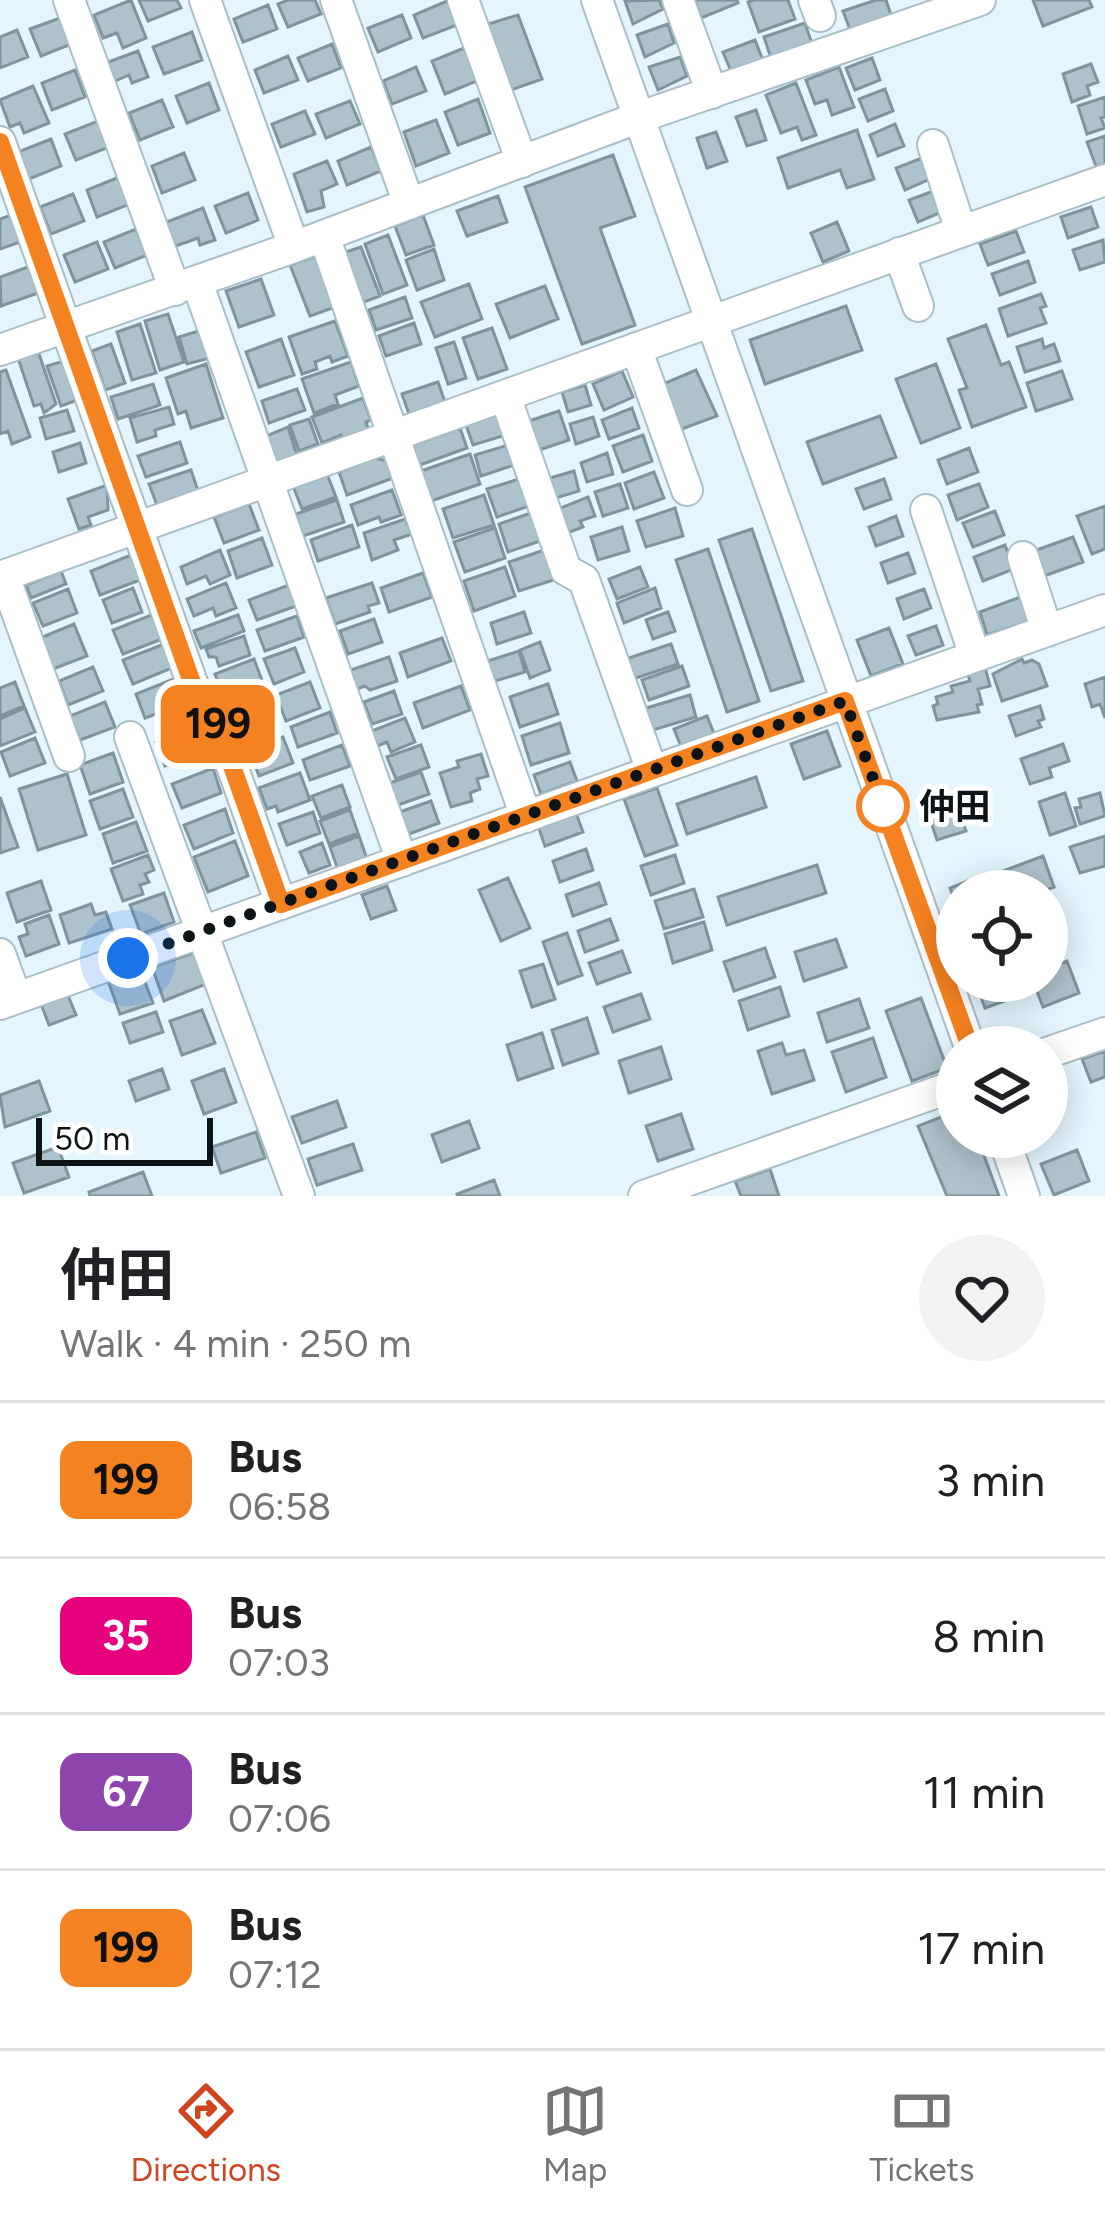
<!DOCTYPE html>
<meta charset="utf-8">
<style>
:root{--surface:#fff;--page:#f2f2f2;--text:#202124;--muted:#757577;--line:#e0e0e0;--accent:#ce4520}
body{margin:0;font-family:Figtree,"Noto Sans JP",sans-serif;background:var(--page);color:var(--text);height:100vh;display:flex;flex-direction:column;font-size:45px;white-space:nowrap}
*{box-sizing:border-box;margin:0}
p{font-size:39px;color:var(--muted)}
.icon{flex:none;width:66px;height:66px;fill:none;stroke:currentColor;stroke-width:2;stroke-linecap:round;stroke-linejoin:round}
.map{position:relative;height:1196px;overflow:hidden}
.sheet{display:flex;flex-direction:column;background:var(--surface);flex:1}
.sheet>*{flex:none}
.badge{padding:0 24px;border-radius:18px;font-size:42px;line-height:78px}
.buttons{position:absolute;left:936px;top:870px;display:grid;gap:24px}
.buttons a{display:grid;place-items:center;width:132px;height:132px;border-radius:50%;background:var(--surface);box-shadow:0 6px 30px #0003;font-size:60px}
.scale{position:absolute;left:36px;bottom:30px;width:177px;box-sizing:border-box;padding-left:12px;border:6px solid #0c1417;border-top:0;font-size:33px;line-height:42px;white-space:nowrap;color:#0c1417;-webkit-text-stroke:9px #fff;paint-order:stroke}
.you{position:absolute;width:60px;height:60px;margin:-30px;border:9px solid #fff;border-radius:50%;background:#1a73e8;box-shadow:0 0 0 18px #1a73e833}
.map>.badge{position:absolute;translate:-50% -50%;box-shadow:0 0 0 6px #fff}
.round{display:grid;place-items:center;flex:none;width:126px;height:126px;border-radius:63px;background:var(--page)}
.head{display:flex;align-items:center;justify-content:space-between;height:204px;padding:0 60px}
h1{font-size:57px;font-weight:700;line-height:90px}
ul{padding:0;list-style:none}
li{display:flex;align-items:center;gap:36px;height:156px;padding:0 60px;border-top:3px solid var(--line)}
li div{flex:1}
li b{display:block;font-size:45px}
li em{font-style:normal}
li .badge{min-width:132px;font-weight:700;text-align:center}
.tabs{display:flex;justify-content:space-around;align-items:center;height:168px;border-top:3px solid var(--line);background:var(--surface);font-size:33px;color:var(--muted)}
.tabs a{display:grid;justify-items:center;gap:6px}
.tabs .current{color:var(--accent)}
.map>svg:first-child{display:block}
</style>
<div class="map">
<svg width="1105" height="1196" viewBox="0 0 1105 1196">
<rect width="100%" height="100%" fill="#e4f5fe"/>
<path fill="#aec2cd" stroke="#80949e" stroke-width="3" d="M131 0 146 38 123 48 117 33 103 38 94 15Z
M139 0H177L181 8 148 21Z
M288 0H315L321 14 288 27 278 4Z
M659 0 663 9 633 24 625 1Z
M695 0H737L738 3 701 18Z
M754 0H788L795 19 759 32 748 2Z
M876 0H886L893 21 852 35 843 11Z
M1033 0H1089L1092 7 1043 26Z
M447 1 457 25 423 38 414 15Z
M268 5 277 29 243 42 234 19Z
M402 15 411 38 378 52 368 28Z
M518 15 542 79 508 91 485 25Z
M63 17 74 43 41 56 30 29Z
M805 23 813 47 772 61 764 37Z
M668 24 674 43 645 57 637 35Z
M17 30 28 57 0 68V37Z
M192 32 202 60 164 74 153 47Z
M755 40 764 63 733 76 723 52Z
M332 44 341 68 308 81 298 58Z
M464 48 477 81 445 94 432 61Z
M138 51 148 77 132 83 129 75 113 82 106 63Z
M288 56 298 80 264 93 255 70Z
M680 57 687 76 658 90 649 67Z
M872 58 880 80 855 90 846 68Z
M1091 64 1098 82 1087 86 1090 95 1072 102 1063 74Z
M416 67 426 91 392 104 383 81Z
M839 67 854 107 832 115 827 100 815 104 806 80Z
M75 70 85 97 52 110 42 83Z
M209 83 219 110 187 123 176 96Z
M796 83 816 135 802 140 797 127 781 133 766 95Z
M33 86 49 123 24 133 20 123 10 127 0 100Z
M885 89 893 111 868 121 859 99Z
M1105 97V117L1101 118 1105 128 1087 134 1078 106Z
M478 99 490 133 458 145 445 112Z
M162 100 173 127 140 140 129 113Z
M350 101 360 124 326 138 316 114Z
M756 110 766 140 747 146 736 117Z
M305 111 315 134 281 147 272 124Z
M436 120 449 153 416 166 404 132Z
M98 121 109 147 76 160 65 134Z
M895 124 904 146 878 156 870 135Z
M857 130 874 179 847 188 840 170 788 188 778 158Z
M716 132 727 161 707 168 697 138Z
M1105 136V166L1097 169 1087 142Z
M51 139 61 166 29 179 18 152Z
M371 147 381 171 347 185 338 161Z
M184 153 195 180 162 193 152 166Z
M613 155 635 216 600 228 635 325 582 344 525 187Z
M922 158 930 179 905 190 896 168Z
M327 161 337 184 321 191 324 207 307 212 294 174Z
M119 177 130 204 97 217 87 190Z
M936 190 944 211 918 222 909 200Z
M248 193 258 220 226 233 215 206Z
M73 194 84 221 51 234 40 207Z
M498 196 507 222 467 236 457 211Z
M1091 207 1098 227 1068 238 1061 217Z
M203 208 215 240 200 245 198 238 173 247 164 223Z
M14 214 23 241 0 249V219Z
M423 215 434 245 406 255 395 226Z
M837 222 849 251 823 262 811 233Z
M136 229 147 255 115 268 104 242Z
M1016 231 1024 252 988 265 980 244Z
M388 235 407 285 383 294 365 244Z
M1103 240 1105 262 1080 270 1073 250Z
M97 242 108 269 75 282 64 255Z
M361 247 380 296 356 305 337 255Z
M434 249 444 280 417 290 406 260Z
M316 256 335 307 310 316 290 265Z
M1028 261 1035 282 1000 295 992 274Z
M28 267 38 293 1 306 0 277Z
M261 279 274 315 239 327 226 291Z
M469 284 482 319 435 337 421 302Z
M545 286 558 319 510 338 496 304Z
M1041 294 1046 306 1040 308 1046 323 1008 336 999 309Z
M405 297 412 318 376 330 369 310Z
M846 306 862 350 765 384 750 340Z
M168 314 184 362 160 370 145 321Z
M335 321 348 356 332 362 330 356 315 362 317 369 302 374 289 337Z
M414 323 421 344 386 356 379 336Z
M140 324 156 373 132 380 117 332Z
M986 325 1001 365 1009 362 1026 407 972 427 959 390 967 388 948 339Z
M492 328 507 369 478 379 463 338Z
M202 330 210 358 187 364 179 337Z
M281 339 294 375 259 387 246 352Z
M1042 339 1044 348 1054 344 1060 361 1025 372 1017 347Z
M454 342 466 378 448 384 436 348Z
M111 344 125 383 105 390 92 351Z
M38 351 56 404 44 413 41 404 34 406 18 358Z
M67 360 80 399 61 406 47 366Z
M351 362 359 386 335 395 338 404 314 413 302 379Z
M206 364 223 418 191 428 186 411 178 414 166 378Z
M936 364 960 428 921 443 896 379Z
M6 370 30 437 12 444 8 431 0 434V372Z
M696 370 717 416 679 430 663 384Z
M622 371 633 397 604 410 593 384Z
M1062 371 1072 399 1036 411 1027 383Z
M438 382 445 402 409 414 402 394Z
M153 384 160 405 118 419 111 397Z
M585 385 591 405 568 412 562 392Z
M297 389 305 410 269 423 262 401Z
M363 398 371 420 366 422 369 431 343 441 341 435 322 443 312 417Z
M169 407 174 424 155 430 156 436 137 442 130 418Z
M632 408 639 428 609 439 602 420Z
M67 410 74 431 46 439 40 418Z
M559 411 569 440 536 451 526 422Z
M500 414 506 435 473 445 466 425Z
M880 416 896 457 823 484 807 442Z
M593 417 599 436 576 444 570 424Z
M309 419 318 444 299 451 290 425Z
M288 427 298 459 284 465 274 459 264 437Z
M460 428 467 448 417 466 410 446Z
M643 435 652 461 623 472 613 446Z
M180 442 187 463 146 477 138 456Z
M80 443 86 463 59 472 53 452Z
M508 445 514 465 481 476 475 455Z
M969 448 978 472 947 484 938 460Z
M607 453 613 474 587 482 581 463Z
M470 454 480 484 431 501 421 471Z
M375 458 387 461 393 478 347 495 339 472Z
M191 470 198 491 157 505 149 484Z
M574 471 579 491 556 498 550 478Z
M654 472 664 498 634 509 625 483Z
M327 474 336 497 302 509 293 486Z
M519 479 529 506 497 517 487 489Z
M884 479 891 499 864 509 856 489Z
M620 484 628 508 603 516 595 492Z
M979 484 988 507 957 520 948 495Z
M107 485 108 510 88 517 91 525 79 529 68 499Z
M392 490 401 515 381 522 379 517 358 525 351 505Z
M484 495 494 525 453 538 443 509Z
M588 497 595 516 580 521 583 527 567 533 558 509Z
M337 500 344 522 303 536 296 514Z
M249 504 259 530 224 543 214 517Z
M1105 506V549L1092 554 1077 516Z
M675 508 683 536 646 547 637 521Z
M995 511 1004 535 973 547 963 523Z
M531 513 540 541 508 552 499 524Z
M896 516 903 536 876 546 869 527Z
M405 519 412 534 394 540 398 550 372 560 364 533Z
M352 525 359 547 318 561 311 540Z
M622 527 629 551 598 560 591 537Z
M495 528 505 558 465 572 454 542Z
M752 529 803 681 771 691 719 540Z
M1073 537 1083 562 1041 577 1031 552Z
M262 538 272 565 237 578 228 551Z
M1005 545 1014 569 983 581 974 557Z
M550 548 560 578 519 591 509 562Z
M708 549 759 701 727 712 676 560Z
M220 550 230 575 210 584 206 576 187 584 181 567Z
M908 553 915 573 888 583 881 563Z
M131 555 140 580 100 595 91 571Z
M505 567 515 596 474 611 464 581Z
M640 567 648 587 617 599 609 579Z
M61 571 66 584 31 598 26 585Z
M423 573 432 597 389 612 381 588Z
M226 583 236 608 216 616 213 608 194 616 187 599Z
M372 583 379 603 368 606 370 612 335 624 326 598Z
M289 585 296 606 257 620 249 600Z
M133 588 142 612 112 623 103 600Z
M655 588 661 608 624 623 617 603Z
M68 589 77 613 43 626 33 603Z
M924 589 931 608 904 619 897 599Z
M1023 596 1033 620 987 635 980 612Z
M524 612 531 633 497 644 491 623Z
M668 612 675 631 653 639 646 620Z
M154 614 162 639 123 654 113 630Z
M238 615 244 631 201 648 194 631Z
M297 616 304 637 265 651 257 630Z
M374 619 382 642 348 654 340 631Z
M74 624 87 656 53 669 40 638Z
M936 626 943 645 916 655 908 636Z
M889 628 903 664 871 676 857 640Z
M244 636 250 655 219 666 216 657H209L206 649Z
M442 638 451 661 408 677 400 653Z
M540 642 550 670 530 678 520 650Z
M164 644 172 668 133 684 123 660Z
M671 644 678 664 633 679 626 659Z
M295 648 304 672 274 684 264 659Z
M519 651 525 672 492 682 485 662Z
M389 657 397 681 370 690 365 686 354 690 348 671Z
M254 659 264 686 242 695 239 686 222 692 215 674Z
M1022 659 1024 663 1032 660 1039 664 1047 686 1002 701 993 674Z
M682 666 689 686 649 700 642 680Z
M93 667 103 691 68 705 59 681Z
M985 667 990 686 978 689 982 704 977 705 979 712 937 720 933 706 938 704 936 697 953 692 951 686 970 681 967 672Z
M1105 677V718L1100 704 1092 707 1085 684Z
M176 678 185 703 145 718 136 694Z
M15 682 24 706 0 716V688Z
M310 682 320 708 286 721 276 695Z
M548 684 558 714 520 727 510 697Z
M461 686 470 710 423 728 414 703Z
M394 691 402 714 372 724 364 702Z
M690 695 696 717 650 731 643 709Z
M267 699 277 726 243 739 233 712Z
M105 702 115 727 80 740 70 716Z
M1040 706 1044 719 1038 721 1041 727 1016 736 1009 716Z
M25 708 35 732 0 746V719Z
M330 712 337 733 298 747 291 727Z
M707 716 715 736 682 749 674 729Z
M405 718 415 742 391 752 387 742 375 747 369 732Z
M560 723 569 753 531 765 522 736Z
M197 725 204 750 165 766 156 742Z
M827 731 840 766 804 779 791 744Z
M283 737 293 763 259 776 249 749Z
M35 738 45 763 10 776 1 752Z
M1063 744 1069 761 1049 768 1052 777 1030 784 1021 759Z
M342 745 350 766 310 780 303 760Z
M421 745 429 767 396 779 387 757Z
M113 753 123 782 90 794 80 765Z
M481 754 488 776 477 779 480 789 470 793 472 801 451 807 440 773 459 767 457 761Z
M570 762 577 781 541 794 534 775Z
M213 768 221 793 182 808 172 784Z
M421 772 429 794 395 806 387 784Z
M300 773 310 800 278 812 276 806 267 809 259 788Z
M67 774 86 835 38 850 19 789Z
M756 777 766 807 687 834 677 804Z
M342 785 350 807 321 818 312 796Z
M657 788 677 845 645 856 624 799Z
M123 789 133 817 100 829 90 801Z
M1065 793 1076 826 1050 835 1039 802Z
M1100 793 1105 816 1080 824 1075 808 1081 807 1079 799Z
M0 797 18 847 0 853Z
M956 800 966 831 937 840 929 816 938 814 936 806Z
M431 801 439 823 406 835 397 813Z
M225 809 233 833 194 849 184 825Z
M350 810 358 833 329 844 320 821Z
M313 812 320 833 287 845 279 824Z
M576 813 583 832 545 846 538 826Z
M136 822 147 851 113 863 103 834Z
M359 836 367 859 338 870 330 847Z
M1105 836V866L1080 873 1070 847Z
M235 841 248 876 208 892 194 857Z
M322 843 330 865 309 873 300 852Z
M586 849 593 870 560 882 553 861Z
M148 855 154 870 145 874 149 882 140 885 143 894 123 901 111 869Z
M675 855 684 883 651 895 641 866Z
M1043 856 1054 887 1043 891H1002L995 874Z
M817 865 826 893 727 925 718 897Z
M985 874 991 891H957V907L950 888Z
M508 878 530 928 501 941 479 890Z
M41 881 51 910 17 922 7 893Z
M599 883 606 904 573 916 566 895Z
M387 886 396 910 371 919 362 895Z
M694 889 703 917 664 929 655 901Z
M164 893 174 922 141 934 130 905Z
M91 904 95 915 106 912 112 929 69 943 60 915Z
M49 915 59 944 26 956 19 937 28 934 25 924Z
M610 919 618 940 585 952 578 931Z
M704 922 712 950 673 963 665 934Z
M567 933 582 975 558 984 543 942Z
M836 939 846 967 804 981 795 952Z
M765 948 775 977 734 991 724 962Z
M622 951 630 972 597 984 589 963Z
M193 953 206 984 164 1001 152 967Z
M1067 961 1079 993 1043 1007 1033 981H1047V969Z
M543 964 555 999 532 1007 520 971Z
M140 969 153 1003 120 1014 108 981Z
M975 981H1015L1021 995 985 1008Z
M780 987 789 1016 748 1030 739 1001Z
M67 993 76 1015 49 1025 41 1004Z
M641 994 650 1019 613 1032 604 1007Z
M921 998 947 1068 912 1081 886 1011Z
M859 999 869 1028 827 1042 818 1013Z
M202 1010 215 1043 182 1055 170 1021Z
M156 1012 163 1032 130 1043 123 1023Z
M587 1018 598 1053 563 1065 552 1030Z
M542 1033 553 1068 518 1080 507 1045Z
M873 1038 886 1077 846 1092 832 1052Z
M782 1043 786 1055 804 1050 814 1080 772 1094 758 1051Z
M661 1047 671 1079 629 1093 619 1061Z
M1105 1051V1077L1091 1082 1082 1059Z
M162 1069 169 1089 136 1101 129 1081Z
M224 1069 236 1102 204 1114 192 1081Z
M39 1081 50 1111 5 1127 0 1095Z
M337 1101 346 1127 302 1143 292 1117Z
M957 1111V1137H977L999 1196H947L918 1126Z
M681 1114 693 1149 658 1161 646 1126Z
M469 1121 479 1148 442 1162 432 1135Z
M256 1132 265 1158 221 1173 212 1147Z
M353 1144 362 1170 317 1185 308 1159Z
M58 1147 69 1177 24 1193 13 1163Z
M1077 1150 1089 1181 1054 1195 1041 1164Z
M770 1169 779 1196H741L735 1181Z
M143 1172 152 1196H90L89 1192Z
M494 1180 500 1196H458L457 1194Z"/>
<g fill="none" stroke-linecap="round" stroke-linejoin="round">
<defs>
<path id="minor" d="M69 0 175 290
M205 0 294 247
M336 0 409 204
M463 0 522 162
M597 0 970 1047
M678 0 712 93
M814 0 820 16
M0 142 196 694 215 718 281 904
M933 145 961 231
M324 236 526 817
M899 253 918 306
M197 282 402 861
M636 348 687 490
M0 350 294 247 637 118 980 0
M505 396 566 570 584 580 652 771
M926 510 975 656
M1023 557 1047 631
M4 576 69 756
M0 577 1105 180
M130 737 299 1196
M0 954 16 998
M0 1004 1105 610
M1047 1053 1105 1033
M1003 1137 1024 1196
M644 1196 957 1085"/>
</defs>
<use href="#minor" stroke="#a9bec8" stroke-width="34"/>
<use href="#minor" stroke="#fff" stroke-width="30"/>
</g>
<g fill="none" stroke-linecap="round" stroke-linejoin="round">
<defs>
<path id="line" d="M0 142 196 694 215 718 281 904 845 701 970 1047"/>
</defs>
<use href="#line" stroke="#fff" stroke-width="27"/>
<use href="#line" stroke="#f58220" stroke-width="18"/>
<path stroke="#0c1417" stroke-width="12" stroke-dasharray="0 21.6" d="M128 958 845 701 883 806"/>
</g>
<circle fill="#fff" stroke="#f58220" stroke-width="6" cx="883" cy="806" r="24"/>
<g text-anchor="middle" stroke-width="10" stroke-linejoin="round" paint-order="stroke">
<g font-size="36" font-weight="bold" fill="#0c1417" stroke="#fff" text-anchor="start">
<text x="919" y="819">仲田</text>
</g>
</g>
</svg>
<div class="buttons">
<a><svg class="icon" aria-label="locate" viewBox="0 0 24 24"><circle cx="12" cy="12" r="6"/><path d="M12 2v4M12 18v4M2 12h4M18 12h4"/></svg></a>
<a><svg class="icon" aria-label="layers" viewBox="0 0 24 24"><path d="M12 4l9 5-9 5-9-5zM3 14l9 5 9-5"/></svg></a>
</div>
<div class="scale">50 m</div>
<div class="you" style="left:128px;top:958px"></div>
<b class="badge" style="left:218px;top:724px;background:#f58220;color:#111">199</b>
</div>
<section class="sheet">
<div class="head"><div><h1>仲田</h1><p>Walk · 4 min · 250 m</p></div><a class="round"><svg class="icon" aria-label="heart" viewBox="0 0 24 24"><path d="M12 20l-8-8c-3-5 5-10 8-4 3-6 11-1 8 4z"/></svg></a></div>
<ul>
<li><span class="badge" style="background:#f58220;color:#111">199</span><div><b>Bus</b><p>06:58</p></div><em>3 min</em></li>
<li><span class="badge" style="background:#e6007e;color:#fff">35</span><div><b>Bus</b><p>07:03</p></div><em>8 min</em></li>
<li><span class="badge" style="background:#8e44ad;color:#fff">67</span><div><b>Bus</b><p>07:06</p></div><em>11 min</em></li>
<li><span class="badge" style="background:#f58220;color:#111">199</span><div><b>Bus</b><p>07:12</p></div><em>17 min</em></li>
</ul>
</section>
<nav class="tabs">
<a class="current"><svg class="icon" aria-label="directions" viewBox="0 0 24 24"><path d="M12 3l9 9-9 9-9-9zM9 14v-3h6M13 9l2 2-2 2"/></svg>Directions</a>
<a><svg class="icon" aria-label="map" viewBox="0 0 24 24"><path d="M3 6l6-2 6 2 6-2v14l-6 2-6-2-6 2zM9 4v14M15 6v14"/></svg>Map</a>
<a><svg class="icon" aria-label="tickets" viewBox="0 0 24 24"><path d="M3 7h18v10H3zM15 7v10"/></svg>Tickets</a>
</nav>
